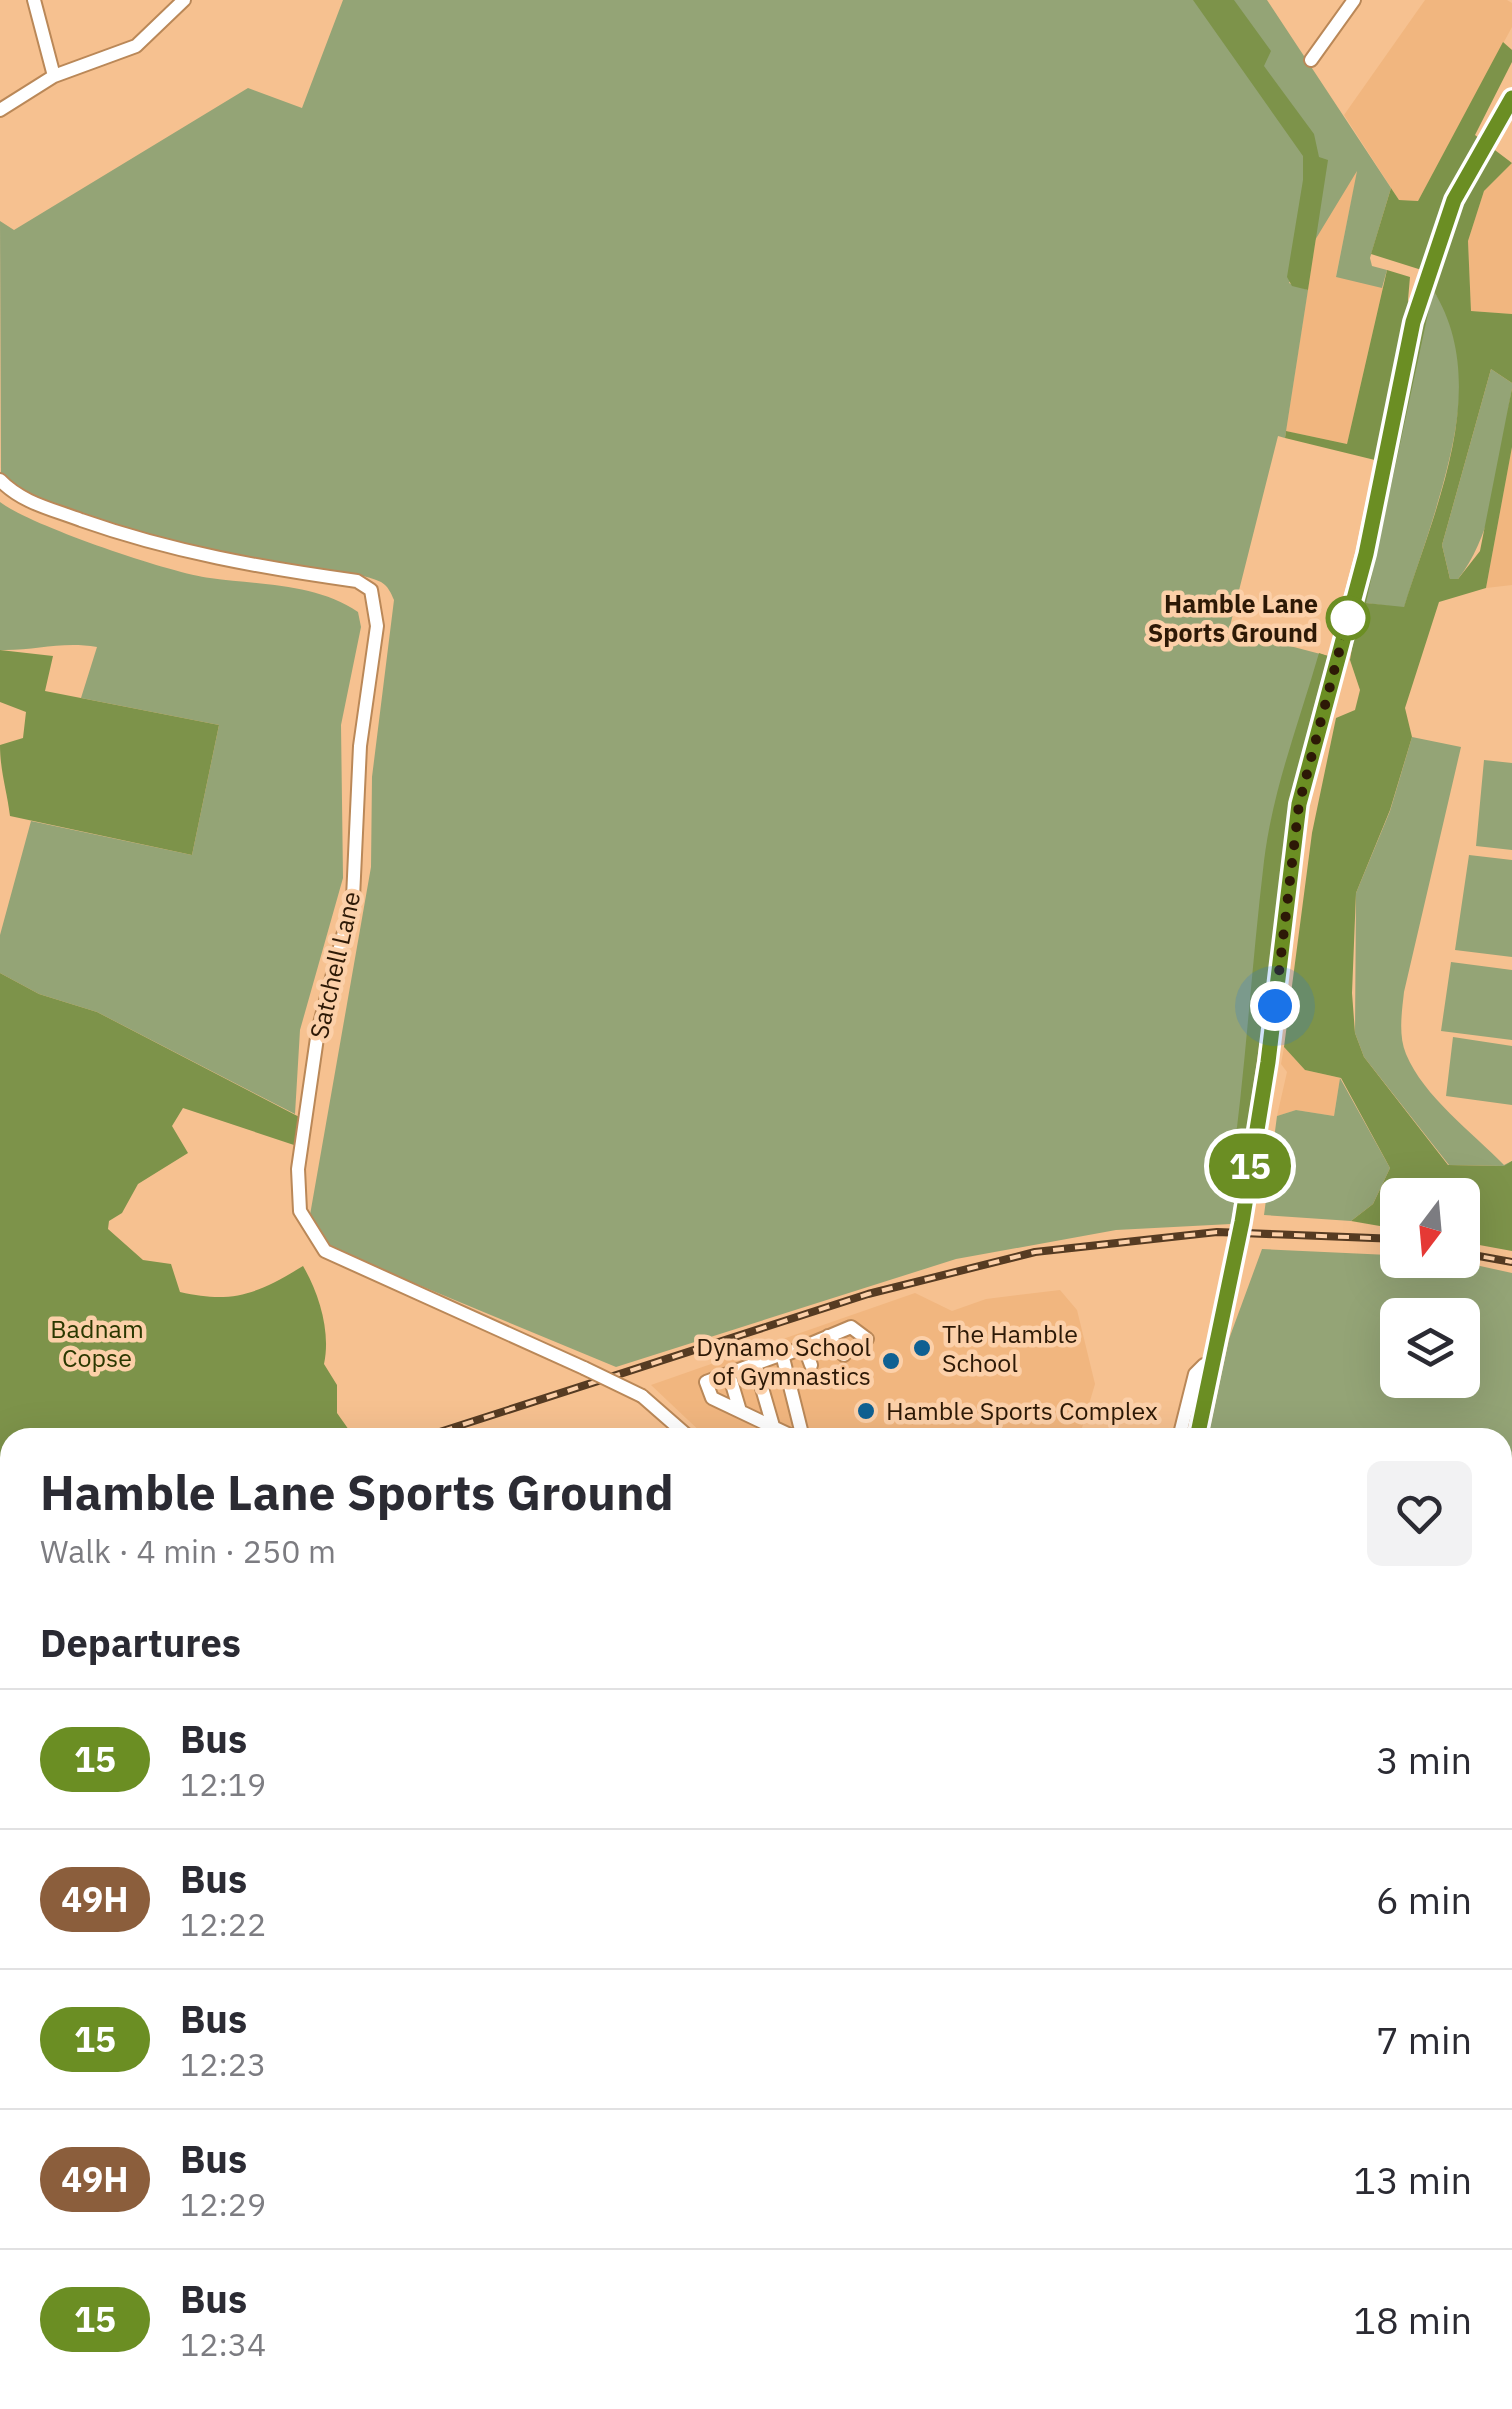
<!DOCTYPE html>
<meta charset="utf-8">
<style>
:root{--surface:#fff;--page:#f2f2f3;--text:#2b2b33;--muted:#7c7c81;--line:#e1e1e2}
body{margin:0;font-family:"IBM Plex Sans",sans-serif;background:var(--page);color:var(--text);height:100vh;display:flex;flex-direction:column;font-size:38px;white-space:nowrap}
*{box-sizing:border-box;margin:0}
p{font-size:32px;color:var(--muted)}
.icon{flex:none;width:55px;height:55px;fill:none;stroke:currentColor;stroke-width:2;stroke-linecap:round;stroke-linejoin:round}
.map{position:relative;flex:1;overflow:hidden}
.details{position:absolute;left:0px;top:1428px;width:1512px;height:982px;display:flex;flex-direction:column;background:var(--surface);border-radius:30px 30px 0 0;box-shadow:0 10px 40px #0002}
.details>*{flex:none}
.badge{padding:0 20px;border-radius:32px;font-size:35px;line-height:65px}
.needle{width:65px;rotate:196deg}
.fabs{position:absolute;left:1380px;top:1178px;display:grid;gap:20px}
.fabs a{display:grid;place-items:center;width:100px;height:100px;border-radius:15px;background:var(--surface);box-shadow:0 10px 40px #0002;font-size:50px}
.you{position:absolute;width:50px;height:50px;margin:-25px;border:8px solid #fff;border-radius:50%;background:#1a73e8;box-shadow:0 0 0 15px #1a73e833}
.map>.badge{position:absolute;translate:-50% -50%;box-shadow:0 0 0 5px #fff}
h2{padding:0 40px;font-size:38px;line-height:90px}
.round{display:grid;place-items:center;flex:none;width:105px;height:105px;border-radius:15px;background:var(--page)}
.summary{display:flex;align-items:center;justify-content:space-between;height:170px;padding:0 40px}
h1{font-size:48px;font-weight:800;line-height:75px}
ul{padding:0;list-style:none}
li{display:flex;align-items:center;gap:30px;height:140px;padding:0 40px;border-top:2px solid var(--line)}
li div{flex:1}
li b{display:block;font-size:38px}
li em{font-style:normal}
li .badge{min-width:110px;font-weight:700;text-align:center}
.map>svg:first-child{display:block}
</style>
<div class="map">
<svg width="1512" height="2409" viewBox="0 0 1512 2409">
<rect width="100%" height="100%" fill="#f6c190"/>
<path fill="#f1b67f" d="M1425 0H1507L1512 3V27L1418 201 1399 200 1344 115Z
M1328 160 1358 168 1336 276 1383 287 1347 444 1286 431Z
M1512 163V314L1471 311 1468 241 1484 191Z
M1512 447V585L1486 588Z
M1284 1047 1305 1070 1340 1078 1334 1116 1296 1110 1277 1116 1287 1072 1281 1064Z
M1060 1290 1077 1310 1095 1384 1079 1438 706 1437 651 1385 915 1293 952 1311 986 1299Z
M10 1910V2065L0 2066V1911Z"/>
<path fill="#94a476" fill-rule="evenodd" d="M343 0H1267L1391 188 1370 258 1372 266 1387 270 1382 288 1336 277 1357 171 1289 283 1308 290 1285 438 1278 436 1229 630 1328 656C1278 838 1266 1037 1231 1224L1116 1230 956 1259 616 1367 327 1247 314 1231 310 1215 371 867 372 777 394 600C391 593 388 586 381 582 354 569 298 569 267 565 198 555 53 520 1 474L0 221 14 230 248 88 302 108Z
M1432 289C1439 299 1448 310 1452 322 1480 406 1429 526 1404 608L1365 603Z
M1491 369 1512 383V388C1500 452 1498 528 1458 579H1450L1442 545Z
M0 502C29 525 170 573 210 578 259 585 316 583 358 612L361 627 341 725 343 878 300 1030 295 1114 97 1012 39 994 0 973V935L31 821 192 855 219 725 81 698 97 647C60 641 36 651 0 650Z
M1412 737 1461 747 1404 992C1402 1011 1398 1035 1406 1054 1424 1097 1472 1132 1504 1165L1512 1161V1172L1504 1166 1449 1165 1364 1057 1355 1033 1356 893 1390 811Z
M1484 760 1512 763V850L1476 846Z
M1469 855 1512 860V957L1455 950Z
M1451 962 1512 970V1040L1441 1031Z
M1453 1037 1512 1046V1105L1446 1096Z
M1340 1078 1390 1168 1373 1204 1351 1221 1264 1215 1277 1116 1296 1110 1334 1116Z
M1262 1249 1389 1255 1398 1260 1471 1264 1512 1273V1932L1502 1929V1438L1208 1437 1229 1339ZM1398 1315H1462V1380H1398Z
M10 1632V1700L0 1698V1636Z
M1512 2025V2247L1503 2244 1502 2054Z
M1503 2301 1512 2304V2409H1324L1329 2400H1502Z
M238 2400H669L680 2409H240Z
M831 2400H1218L1233 2409H824Z"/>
<path fill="#7d934a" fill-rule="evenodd" d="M1193 0H1234L1271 51 1264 66 1314 134 1319 157 1328 160 1308 290 1292 286 1287 277 1303 180V156Z
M1503 42 1512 50V62L1475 135 1512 163 1484 191 1468 241 1471 311 1512 314V383L1491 369 1442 545 1450 579H1458L1480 551 1512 388V447L1486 588 1439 602 1405 708 1412 737 1390 810 1356 893 1352 993 1355 1033 1364 1057 1448 1165 1504 1166 1512 1161V1251L1463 1242 1462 1195H1398L1397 1229 1351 1221 1373 1204 1390 1168 1341 1078 1305 1070 1284 1047 1312 833 1336 718 1355 710 1360 690 1350 660 1383 462 1285 438 1286 431 1347 444 1387 270 1410 277 1408 300 1412 309 1428 272 1371 254 1391 188 1399 200 1418 201ZM1433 290C1493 385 1434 510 1404 607L1366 603Z
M0 650 53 656 45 691 219 725 192 855 10 816C7 791 0 771 0 745L23 738 26 712 0 702Z
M1319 653 1328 656 1310 721 1293 822 1235 1205 1228 1199 1229 1189C1245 1080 1251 970 1264 861 1273 788 1299 723 1319 653Z
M0 973 39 994 97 1012 307 1121 300 1147 183 1108 172 1126 188 1153 138 1184 122 1213 109 1221 108 1229 143 1260 171 1264 180 1292C233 1304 257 1294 303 1266 319 1293 331 1332 324 1364L337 1385V1413L349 1430 348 1438H10V1564L0 1567Z
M0 1698 10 1700V1910L0 1911Z
M10 2065V2400H238L240 2409H0V2066Z"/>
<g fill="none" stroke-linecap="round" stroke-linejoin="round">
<defs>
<path id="minor" d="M34 0 54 76
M1311 60 1354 0
M0 110 54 76 136 46 184 0
M0 480C22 503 52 509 81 520 172 552 263 568 357 581L371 590 377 626 360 746 353 898 318 1031 298 1169 300 1211 325 1251 584 1368
M828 1336 844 1355
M804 1346 811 1365
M782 1356 851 1327 867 1339
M755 1364 773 1426
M729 1374 740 1411
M642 1396 690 1438
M796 1438 712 1398 706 1382 782 1354 803 1438
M1179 1438 1195 1374 1204 1365 1214 1367
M1502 2250 1512 2256
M1502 2283 1512 2285"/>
<path id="major" d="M1241 1222 1268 1062 1299 803 1365 553 1413 322 1454 201 1512 98
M1197 1438 1234 1259
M810 2409 818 2400"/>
</defs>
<use href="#minor" stroke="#ba8858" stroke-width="16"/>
<use href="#major" stroke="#fff" stroke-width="19"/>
<use href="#minor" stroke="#fff" stroke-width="12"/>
<use href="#major" stroke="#e6b2c0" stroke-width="15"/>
<defs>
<path id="rail" d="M1462 1253 1512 1262
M421 1438 868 1294 1035 1252 1217 1232 1398 1239
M0 1573 10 1570"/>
</defs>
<use href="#rail" stroke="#563b22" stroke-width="8"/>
<use href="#rail" stroke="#fcd0a9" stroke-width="4" stroke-dasharray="11" stroke-linecap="butt"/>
<defs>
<path id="minor-bridge" d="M584 1368 642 1396"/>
<path id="major-bridge" d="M1234 1259 1241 1222"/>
</defs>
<use href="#minor-bridge" stroke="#ba8858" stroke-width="16" stroke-linecap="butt"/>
<use href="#major-bridge" stroke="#fff" stroke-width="19" stroke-linecap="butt"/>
<use href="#minor-bridge" stroke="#fff" stroke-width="12"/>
<use href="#major-bridge" stroke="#e6b2c0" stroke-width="15"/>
</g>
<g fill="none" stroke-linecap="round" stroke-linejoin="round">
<defs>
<path id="line" d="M1197 1438 1242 1222 1268 1062 1299 804 1366 554 1413 322 1454 200 1512 98"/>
</defs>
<use href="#line" stroke="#fff" stroke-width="22"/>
<use href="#line" stroke="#6b8e23" stroke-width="15"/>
<path stroke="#2d1906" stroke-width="10" stroke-dasharray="0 18" d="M1275 1006 1299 804 1348 618"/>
</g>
<circle fill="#fff" stroke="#6b8e23" stroke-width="5" cx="1348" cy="618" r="20"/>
<g fill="#0f6092" stroke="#fcd0a9" stroke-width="4">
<circle cx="922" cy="1348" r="10"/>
<circle cx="891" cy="1361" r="10"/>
<circle cx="866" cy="1411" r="10"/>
</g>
<g text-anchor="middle" stroke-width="9" stroke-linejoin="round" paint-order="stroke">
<g font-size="25" font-weight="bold" fill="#2d1906" stroke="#fcd0a9" text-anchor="end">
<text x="1318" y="613">Hamble Lane<tspan x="1318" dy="29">Sports Ground</tspan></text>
</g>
<g font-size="25" fill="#2d1906" stroke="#fcd0a9">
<text transform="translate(335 965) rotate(-77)" y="9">Satchell Lane</text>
</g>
<g font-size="25" fill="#2a3800" stroke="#fcd0a9">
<text x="97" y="1338">Badnam<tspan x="97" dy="29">Copse</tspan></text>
</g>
<g font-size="25" fill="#2d1906" stroke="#fcd0a9" text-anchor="start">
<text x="942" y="1343">The Hamble<tspan x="942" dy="29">School</tspan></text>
<text x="871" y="1356" text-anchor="end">Dynamo School<tspan x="871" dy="29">of Gymnastics</tspan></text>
<text x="886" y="1420">Hamble Sports Complex</text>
</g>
</g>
</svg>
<div class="fabs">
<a><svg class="needle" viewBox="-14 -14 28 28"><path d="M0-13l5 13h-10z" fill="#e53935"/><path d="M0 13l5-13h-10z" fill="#7c7c81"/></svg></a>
<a><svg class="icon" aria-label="layers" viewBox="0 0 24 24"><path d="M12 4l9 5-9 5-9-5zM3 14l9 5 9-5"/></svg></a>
</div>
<div class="you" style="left:1275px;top:1006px"></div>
<b class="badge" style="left:1250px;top:1166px;background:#6b8e23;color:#fff">15</b>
<section class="details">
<div class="summary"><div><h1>Hamble Lane Sports Ground</h1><p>Walk · 4 min · 250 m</p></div><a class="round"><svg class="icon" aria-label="heart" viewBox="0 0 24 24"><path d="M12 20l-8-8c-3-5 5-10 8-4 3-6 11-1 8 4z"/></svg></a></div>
<h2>Departures</h2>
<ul>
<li><span class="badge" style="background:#6b8e23;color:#fff">15</span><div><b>Bus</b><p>12:19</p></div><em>3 min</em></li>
<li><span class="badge" style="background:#8b5e3c;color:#fff">49H</span><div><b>Bus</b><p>12:22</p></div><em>6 min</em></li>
<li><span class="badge" style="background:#6b8e23;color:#fff">15</span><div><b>Bus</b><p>12:23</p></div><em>7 min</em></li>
<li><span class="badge" style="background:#8b5e3c;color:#fff">49H</span><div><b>Bus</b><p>12:29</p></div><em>13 min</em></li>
<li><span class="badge" style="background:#6b8e23;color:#fff">15</span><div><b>Bus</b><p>12:34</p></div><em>18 min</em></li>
</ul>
</section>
</div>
